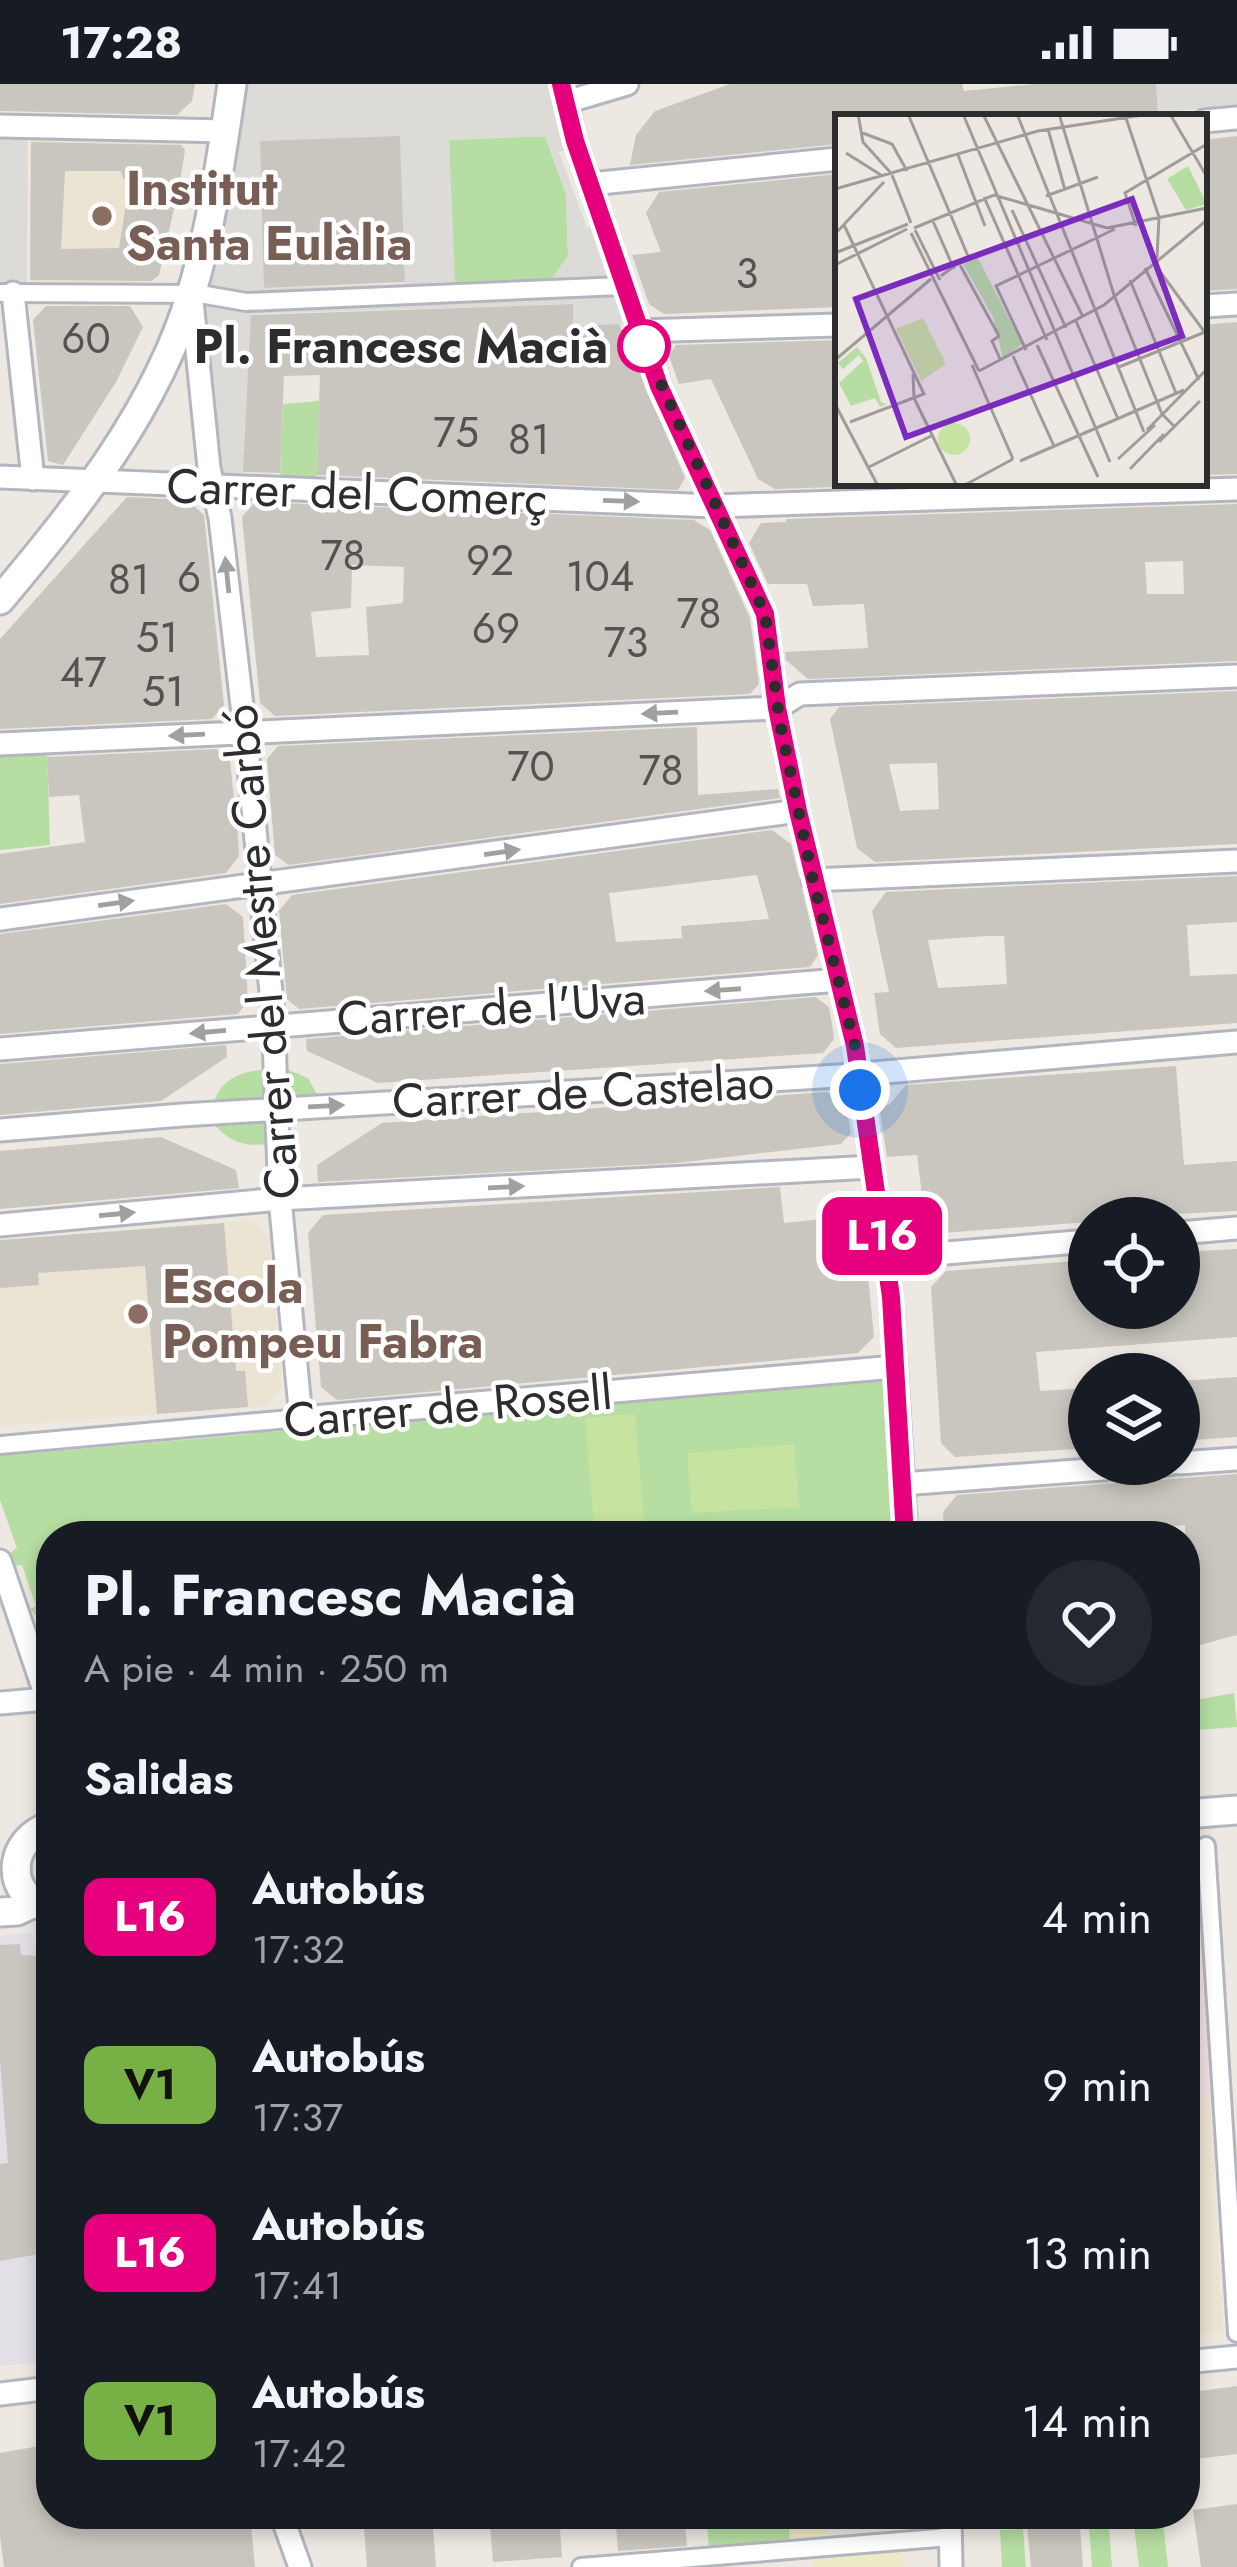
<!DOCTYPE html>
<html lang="es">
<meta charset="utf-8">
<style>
:root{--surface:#171b24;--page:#242831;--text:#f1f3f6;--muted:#9ea1a6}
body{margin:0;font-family:Jost,sans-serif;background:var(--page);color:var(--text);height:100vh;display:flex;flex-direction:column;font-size:45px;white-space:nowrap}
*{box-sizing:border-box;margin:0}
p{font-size:39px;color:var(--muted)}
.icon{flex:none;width:66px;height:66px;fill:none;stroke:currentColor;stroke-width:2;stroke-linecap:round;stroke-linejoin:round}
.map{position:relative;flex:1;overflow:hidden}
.panel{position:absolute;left:36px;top:1437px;width:1164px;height:1008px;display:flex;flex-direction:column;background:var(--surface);border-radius:48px;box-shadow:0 6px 18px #0003}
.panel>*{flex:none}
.badge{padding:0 24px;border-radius:18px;font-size:42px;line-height:78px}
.tools{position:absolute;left:1068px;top:1113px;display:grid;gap:24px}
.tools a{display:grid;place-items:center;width:132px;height:132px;border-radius:50%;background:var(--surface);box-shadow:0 6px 18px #0003;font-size:60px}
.you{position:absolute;width:60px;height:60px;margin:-30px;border:9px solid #fff;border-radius:50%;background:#1a73e8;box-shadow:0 0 0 18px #1a73e833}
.map>.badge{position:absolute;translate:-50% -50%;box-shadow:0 0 0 6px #fff}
h2{padding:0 48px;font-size:45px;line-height:108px}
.round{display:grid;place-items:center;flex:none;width:126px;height:126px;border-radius:63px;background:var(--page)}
.overview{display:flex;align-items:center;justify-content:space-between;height:204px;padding:0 48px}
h1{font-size:57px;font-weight:700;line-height:90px}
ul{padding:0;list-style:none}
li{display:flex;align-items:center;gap:36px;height:168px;padding:0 48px}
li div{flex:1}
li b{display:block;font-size:45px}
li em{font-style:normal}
li .badge{min-width:132px;font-weight:700;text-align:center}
.status{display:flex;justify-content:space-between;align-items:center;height:84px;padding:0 60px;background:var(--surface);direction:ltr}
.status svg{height:33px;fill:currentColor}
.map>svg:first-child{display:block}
</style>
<div class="status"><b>17:28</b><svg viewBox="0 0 49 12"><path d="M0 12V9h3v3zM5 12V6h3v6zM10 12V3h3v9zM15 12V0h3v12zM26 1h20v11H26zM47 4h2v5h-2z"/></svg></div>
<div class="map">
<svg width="1237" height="2483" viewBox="0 0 1237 2483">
<rect width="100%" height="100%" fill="#ede8e1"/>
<path fill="#e2e0e6" d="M30 1849 51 1902V2277L0 2282V1852Z"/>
<path fill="#ece4d2" d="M30 54H175L185 66 159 191 143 203 30 202Z
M251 1136 269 1152 282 1304 267 1322 0 1342V1156Z
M1210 2012 1223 2249 1185 2252V2016Z"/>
<path fill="#f2dfe0" d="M1195 1769 1210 2012 1185 2016V1770Z"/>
<path fill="#b6dea2" d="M545 52 566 110 568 172 551 196 454 199 449 56Z
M319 317 317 395 280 394 283 320Z
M47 669 50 761 0 766V671Z
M284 984 308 994 318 1012H290Z
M269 985 267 1015 213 1022C219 994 243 987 269 985Z
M262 1036 266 1039 267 1060C244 1063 229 1058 213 1039Z
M881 1292 887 1302 896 1452H727L707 1444 548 1452 539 1440 413 1448 414 1452H51L49 1540 40 1537 30 1525 36 1522 22 1481 16 1482 11 1468 17 1464 0 1416V1372L9 1366 33 1363 34 1369 252 1350V1344L270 1343 271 1348 343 1342 344 1336 362 1334 363 1340 837 1299Z
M1234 1609 1237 1643 1185 1647V1618Z
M706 2430H788L790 2455 709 2462Z
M1088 2430H1108L1112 2483H1092Z
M1163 2438 1168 2483H1139L1134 2442Z
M1023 2445 1026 2483H1002L1000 2446Z"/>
<path fill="#eee9c7" d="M788 2430H824L826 2452 790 2455Z
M903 2465 904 2483H813L812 2472Z"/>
<path fill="#c6e49f" d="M635 1330 644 1437 594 1441 585 1334Z
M794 1360 799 1423 692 1429 687 1369Z"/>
<path fill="#dddbd7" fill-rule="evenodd" d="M241 0H548L566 65 559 68 587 144 593 142 627 240 573 242 572 220 252 230 243 399 229 398 218 390 200 210ZM400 53 405 200 265 204 260 57ZM510 53H545L566 110 568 172 551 196 455 199 449 56Z
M1156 0H1237V21L1158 29Z
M0 52 28 54 27 202 0 201Z"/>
<path fill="#c9c6bf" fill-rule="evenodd" d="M0 0H195L192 17 177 31 0 27Z
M730 0H962L964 7 1034 0H1156L1158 29 1122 33H838V60L630 81 636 51 655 27Z
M400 52 405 198 264 204 260 57Z
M1237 52V205L1204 207V56Z
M31 58 181 61 185 66 180 98 159 191 152 197 30 196ZM65 87H121L123 95H130L119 164 61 165Z
M838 90V223L664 230 649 220 632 171 661 168 646 129 659 108Z
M573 220V242L619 240 685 394 678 406 317 391 320 291 284 292 280 389 243 388 251 231Z
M46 222H130L143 243 116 298 63 381 48 377 33 236Z
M1237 238V390L1204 391V241Z
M838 256V399H960L775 405 758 395 711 295 679 300 669 272 676 261Z
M127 413 187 416 204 431 224 621 212 635 0 645V555Z
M255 418 694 436 710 446 750 534 759 600 750 610 275 632 260 619 242 433ZM352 481 404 483 403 519 366 523 369 571 316 573 311 528 351 524Z
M1237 420V577L808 595 786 576 785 568 868 564 864 520 813 522 807 500H768L749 459 761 439 786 438V435ZM1183 477 1184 510H1147L1145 478Z
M1237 607V760L875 778 857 764 830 635 839 623ZM937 679 939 725 900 727 889 680Z
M697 643 698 711 778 705 780 714 289 781 275 771 267 675 278 662Z
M216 665 230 677 238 753 239 772 226 789 0 820V770L85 758 79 711 49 713 47 673Z
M772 746 791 760 818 871 810 883 299 925 287 915 279 827 292 811ZM757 791 769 835 681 842 682 854 616 858 609 809Z
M1237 792V838L1187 841 1190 892 1237 890V939L896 964 880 950 874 909 889 908 872 827 886 808ZM987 852H1004L1007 900 938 904 928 856Z
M226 820 243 833 248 917 238 930 0 950V850Z
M816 913 829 923 832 940 834 955 823 969 378 999 307 967 306 955Z
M226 961 227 973 161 1017 0 1031V980Z
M1176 982 1184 1081 1237 1077V1127L1089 1134V1138L942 1149 925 1135 917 1071 887 1073 879 1022 889 1021 906 1001Z
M827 1008 846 1021 851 1049 841 1060 676 1079 318 1098 317 1081 382 1039Z
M161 1053 236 1086 239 1104 0 1125V1067Z
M780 1103 784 1139 862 1131 874 1253 858 1269 337 1316 321 1303 308 1149 323 1131Z
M224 1139 236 1287H245L248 1323 157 1330 145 1182 38 1189 39 1201 0 1204V1156Z
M1237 1165V1253L1036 1268 1040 1307 1089 1304V1364L955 1373 941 1359 931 1203 946 1187 1089 1176V1224H1179V1168Z
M1237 1293V1353L1179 1357V1297Z
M1237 1390V1551L1185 1565V1441L1109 1448 1110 1452H944L943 1428 957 1411Z
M20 1860 21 1871 41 1872 44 1887H51V2168L0 2177V2080L8 2079 0 1975V1861Z
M1237 2302V2370L1188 2376 1185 2309Z
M51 2360V2430H250L255 2483H4L0 2452V2369Z
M1237 2420V2483H1201L1193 2426Z
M363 2430H432L436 2483H367Z
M489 2430H559L562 2473 493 2478Z
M615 2430H684L687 2462 618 2467Z
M1026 2430H1079L1083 2483H1031Z"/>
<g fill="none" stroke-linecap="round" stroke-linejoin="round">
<defs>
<path id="pedestrian" d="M0 209 200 210 246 218 622 202
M0 1361 301 1334
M1206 1762 1237 2249
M581 2483 950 2453"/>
<path id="minor" d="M561 0 575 57 659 302 765 530 777 624 798 727 855 962 891 1213 906 1452
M566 18 627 0
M1204 37 1237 34
M0 42 225 47
M590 100 838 75
M13 209 33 395
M192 217 209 384 220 434 247 664 273 929 280 1115 301 1334 895 1283
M1204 222 1237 220
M639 247 838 241
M0 393 714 422 1237 405
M0 660 777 624 800 610 1237 592
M813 796 1237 777
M0 835 798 727
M0 965 839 896
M0 1046 182 1031 838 992 1237 958
M0 1141 280 1115 872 1083
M1179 1149 1237 1144
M886 1174 1089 1157
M1179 1379 1237 1375
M902 1400 1170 1380
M0 1477 51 1627
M0 1619 47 1615
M1185 2278 1237 2273
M0 2310 51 2304
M281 2430 300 2483
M950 2430 951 2483"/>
<path id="tertiary" d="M0 516C78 423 157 325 192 207 212 140 222 69 232 0
M1185 1730 1237 1726
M51 1742C6 1755 3 1813 51 1825
M0 1828 17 1827 34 1819"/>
</defs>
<use href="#pedestrian" stroke="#b4b6bf" stroke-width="22"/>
<use href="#minor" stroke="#b4b6bf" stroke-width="27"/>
<use href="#tertiary" stroke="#b4b6bf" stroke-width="33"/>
<use href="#pedestrian" stroke="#fff" stroke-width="16"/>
<use href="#minor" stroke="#fff" stroke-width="21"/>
<use href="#tertiary" stroke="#fff" stroke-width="27"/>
</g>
<defs><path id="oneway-solid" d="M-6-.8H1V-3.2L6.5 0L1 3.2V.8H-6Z" transform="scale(3)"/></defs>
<g fill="#a0a0a0">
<use href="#oneway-solid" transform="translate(621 417) rotate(2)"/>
<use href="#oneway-solid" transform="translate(227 491) rotate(-96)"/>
<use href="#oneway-solid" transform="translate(660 629) rotate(177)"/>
<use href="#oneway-solid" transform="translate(187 651) rotate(177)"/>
<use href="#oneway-solid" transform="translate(502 768) rotate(-8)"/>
<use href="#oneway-solid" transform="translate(116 819) rotate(-8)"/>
<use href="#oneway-solid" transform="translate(723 906) rotate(176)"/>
<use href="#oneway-solid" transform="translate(208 948) rotate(175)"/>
<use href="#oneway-solid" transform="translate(326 1022) rotate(-3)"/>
<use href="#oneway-solid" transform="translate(506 1103) rotate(-3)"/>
<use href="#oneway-solid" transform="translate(117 1130) rotate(-5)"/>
</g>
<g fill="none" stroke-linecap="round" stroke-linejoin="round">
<defs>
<path id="line" d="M561 0 575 57 659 302 765 530 777 624 798 727 855 962 891 1213 905 1452"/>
</defs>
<use href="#line" stroke="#fff" stroke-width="27"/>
<use href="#line" stroke="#e6007e" stroke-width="18"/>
<path stroke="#2d2d2d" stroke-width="12" stroke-dasharray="0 21.6" d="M644 262 765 530 780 639 813 796 855 962 860 1006"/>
</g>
<g fill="#8d6e63" stroke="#fff" stroke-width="4.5">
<circle cx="102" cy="132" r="12"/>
<circle cx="138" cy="1230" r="12"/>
</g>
<circle fill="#fff" stroke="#e6007e" stroke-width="6" cx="644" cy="262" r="24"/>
<g text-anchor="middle" stroke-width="9" stroke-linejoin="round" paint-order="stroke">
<g font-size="42" fill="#545352">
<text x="747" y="204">3</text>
<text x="86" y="269">60</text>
<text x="456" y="363">75</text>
<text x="529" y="370">81</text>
<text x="343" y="486">78</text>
<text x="490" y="491">92</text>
<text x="600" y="507">104</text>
<text x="189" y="508">6</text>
<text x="129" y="510">81</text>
<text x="699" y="544">78</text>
<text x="496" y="559">69</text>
<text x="157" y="568">51</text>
<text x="626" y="573">73</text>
<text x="83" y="603">47</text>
<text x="163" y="622">51</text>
<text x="531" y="697">70</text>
<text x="661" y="701">78</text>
</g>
<g font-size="48" font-weight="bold" fill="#785e54" stroke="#fff" text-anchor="start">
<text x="126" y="121">Institut<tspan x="126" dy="55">Santa Eulàlia</tspan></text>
<text x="162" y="1219">Escola<tspan x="162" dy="55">Pompeu Fabra</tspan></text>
</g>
<g font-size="48" font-weight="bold" fill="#2d2d2d" stroke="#fff" text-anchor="end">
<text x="608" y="279">Pl. Francesc Macià</text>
</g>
<g font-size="48" fill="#2d2d2d" stroke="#fff">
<text transform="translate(357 408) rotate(2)" y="17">Carrer del Comerç</text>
<text transform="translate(261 868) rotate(-95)" y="17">Carrer del Mestre Carbó</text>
<text transform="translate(491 924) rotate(-4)" y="17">Carrer de l'Uva</text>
<text transform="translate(583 1007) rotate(-3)" y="17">Carrer de Castelao</text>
<text transform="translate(448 1322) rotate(-5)" y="17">Carrer de Rosell</text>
</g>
</g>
<g transform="translate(835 30)">
<rect width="372" height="372" fill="#ede8e1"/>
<path d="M353 52 372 90 351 96 332 65ZM141 140 187 230 168 245 158 203 128 150ZM22 233 31 244 46 288 52 290 45 293 40 284 16 292 4 269 28 247 24 241 8 255 3 249Z" fill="#b6dea2"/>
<path d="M88 204 111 250 86 267 61 215ZM103 325a16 16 0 1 1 32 0a16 16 0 1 1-32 0Z" fill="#c6e49f"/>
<path fill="none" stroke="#a09d99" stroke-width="3" d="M23 0 28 28 55 58M73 0 133 142 106 162M128 0 275 348M148 0 248 203M182 0 309 318M224 0 279 181 327 300 339 312M335 0 372 63M291 4 324 103 322 144M213 15 230 76M25 18 57 30 72 57M11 39 46 61M123 41 150 112M57 61 76 109M0 75 203 17 314 0M211 82 263 63M149 83 212 226M177 96 231 214M97 105 119 155M9 111 89 280 15 308M301 112 290 79 372 30M79 114 159 81 272 114 372 94M80 116 105 166M76 119 144 257M0 120 49 68M0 139 73 110M318 148 371 220M0 151 72 115M125 151 164 222 157 227 166 247M310 154 364 266M295 166 341 279M241 207 283 305M202 231 263 363M191 236 161 172 280 115M178 242 219 332M0 246 96 165M137 251 178 345M284 253 370 218M144 257 269 191 372 106M78 260 79 284 122 372M0 290 43 372M312 316 372 255M324 328 365 287M283 345 320 311M185 347 349 276M34 353 98 321M295 355 329 320M128 372 178 345"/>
<path fill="#7b2cbf" fill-opacity="0.15" stroke="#7b2cbf" stroke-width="6" d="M297 85 347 222 71 323 21 185Z"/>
<rect width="372" height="372" fill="none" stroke="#2d2d2d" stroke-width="6"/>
</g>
</svg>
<div class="tools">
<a><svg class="icon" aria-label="locate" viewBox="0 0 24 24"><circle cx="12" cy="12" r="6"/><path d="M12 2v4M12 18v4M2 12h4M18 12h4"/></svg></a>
<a><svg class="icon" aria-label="layers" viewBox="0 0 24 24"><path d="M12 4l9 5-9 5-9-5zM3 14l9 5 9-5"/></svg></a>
</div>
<div class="you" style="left:860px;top:1006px"></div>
<b class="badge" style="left:882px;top:1152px;background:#e6007e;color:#fff">L16</b>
<section class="panel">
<div class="overview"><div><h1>Pl. Francesc Macià</h1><p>A pie · 4 min · 250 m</p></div><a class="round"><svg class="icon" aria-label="heart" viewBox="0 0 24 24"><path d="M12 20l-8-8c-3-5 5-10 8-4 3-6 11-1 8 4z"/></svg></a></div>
<h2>Salidas</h2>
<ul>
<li><span class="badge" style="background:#e6007e;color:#fff">L16</span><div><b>Autobús</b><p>17:32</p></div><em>4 min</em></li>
<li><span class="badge" style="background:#77b045;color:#111">V1</span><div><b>Autobús</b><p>17:37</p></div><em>9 min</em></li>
<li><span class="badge" style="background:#e6007e;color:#fff">L16</span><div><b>Autobús</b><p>17:41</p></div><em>13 min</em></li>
<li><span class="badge" style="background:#77b045;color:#111">V1</span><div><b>Autobús</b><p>17:42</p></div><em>14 min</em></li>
</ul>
</section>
</div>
